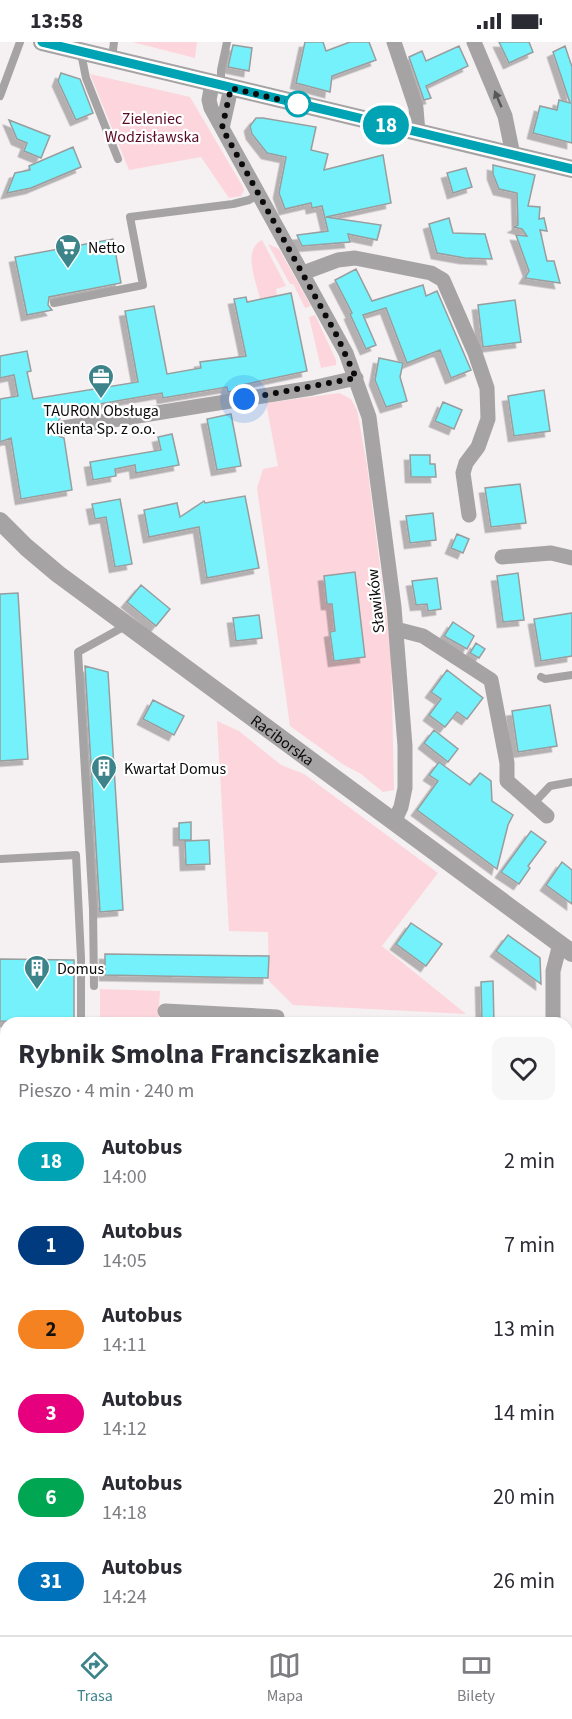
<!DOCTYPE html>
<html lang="pl">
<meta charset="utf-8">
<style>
:root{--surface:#fff;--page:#f7f7f7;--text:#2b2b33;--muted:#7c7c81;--line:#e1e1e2;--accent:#3c848a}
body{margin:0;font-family:"Source Sans 3",sans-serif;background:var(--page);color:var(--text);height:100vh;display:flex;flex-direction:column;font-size:22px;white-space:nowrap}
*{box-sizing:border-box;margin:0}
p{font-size:20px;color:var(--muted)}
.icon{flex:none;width:33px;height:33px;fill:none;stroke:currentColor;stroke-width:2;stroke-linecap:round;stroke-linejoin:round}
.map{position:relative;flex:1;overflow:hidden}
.drawer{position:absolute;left:0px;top:975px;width:573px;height:618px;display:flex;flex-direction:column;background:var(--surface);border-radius:18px 18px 0 0;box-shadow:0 2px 4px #0004}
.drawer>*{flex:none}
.badge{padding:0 12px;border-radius:20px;font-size:21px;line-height:39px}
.you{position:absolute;width:30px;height:30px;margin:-15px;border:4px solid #fff;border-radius:50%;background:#1a73e8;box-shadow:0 0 0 9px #1a73e833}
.map>.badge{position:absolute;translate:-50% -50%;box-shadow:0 0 0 3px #fff}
.round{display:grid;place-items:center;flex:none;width:63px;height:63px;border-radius:12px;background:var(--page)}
.summary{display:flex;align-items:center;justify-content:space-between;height:102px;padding:0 18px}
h1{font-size:28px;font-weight:700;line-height:45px}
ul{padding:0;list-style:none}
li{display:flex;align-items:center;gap:18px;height:84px;padding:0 18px}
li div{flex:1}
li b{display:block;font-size:22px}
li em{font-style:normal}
li .badge{min-width:66px;font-weight:700;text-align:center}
.status{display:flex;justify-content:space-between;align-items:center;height:42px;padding:0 30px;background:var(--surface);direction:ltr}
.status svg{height:16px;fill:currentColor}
.menu{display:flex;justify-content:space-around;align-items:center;height:84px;border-top:2px solid var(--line);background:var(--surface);font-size:16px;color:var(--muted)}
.menu a{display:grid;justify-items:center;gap:3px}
.menu .selected{color:var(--accent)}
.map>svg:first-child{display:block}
</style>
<div class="status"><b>13:58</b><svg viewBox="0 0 49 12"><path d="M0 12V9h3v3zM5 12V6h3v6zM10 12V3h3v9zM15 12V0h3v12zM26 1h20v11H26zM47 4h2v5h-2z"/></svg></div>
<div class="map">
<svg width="572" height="1593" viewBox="0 0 572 1593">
<defs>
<filter id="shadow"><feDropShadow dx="-5.5" dy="5.5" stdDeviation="0" flood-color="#0004"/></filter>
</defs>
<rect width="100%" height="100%" fill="#f5f0f1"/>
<path fill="#fcd6dc" d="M132 0H197L195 16Z
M90 32 190 55 243 145 244 148 241 154 229 156 201 115 129 128Z
M262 198 286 244 276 247 277 253 260 257C256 239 242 208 262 198Z
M268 202 279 207 311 264 305 266 293 242H290Z
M315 273 336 318V323L321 326 309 275Z
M339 351 351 357 357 368 367 423 391 610 394 748 383 750 361 732 344 723 290 684 257 446 263 427 278 424 266 361Z
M217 679 239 689 281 723 304 732 438 831 382 904 466 972 293 963 269 939 268 890 229 889Z
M100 947 160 949 158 981H100Z
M0 1103 6 1105V1216H0Z
M408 1587H455V1593H408Z"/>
<path fill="#75f1fb" stroke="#989d9d" stroke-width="1.5" filter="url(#shadow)" d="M305 0H323L326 9 350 0H369L376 18 332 34 330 50 296 41Z
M499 0H529L533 10 509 21Z
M233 3 252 6 249 29 228 25Z
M459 4 468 24 426 44 431 56 424 58 409 15 422 9 426 19Z
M565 4 572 25V101L533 91 540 64 557 68 559 58 570 61 553 10Z
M61 31 80 37 93 71 76 78 58 39Z
M256 76H263L316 85 311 108 328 112 324 128 383 113 391 161 326 175 381 183 377 198 348 192 350 200 302 204 297 193 328 189 322 164 312 166 311 161 285 167 279 151 286 115 267 111 252 92 250 84Z
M9 78 50 94 41 116 24 109 27 101 17 97Z
M73 105 81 125 31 146 7 151 15 131 30 128 29 124Z
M493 123 535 133 528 164 540 165 539 177 544 176 547 189 540 188 547 219H554L560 241 525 236 529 229 516 193 527 194 522 187 514 185 518 183 517 151 499 147 493 132Z
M466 126 472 145 453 151 447 131Z
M449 176 453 191 485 192 492 217 465 216 437 211 429 182Z
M113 197 121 241 49 255 48 263 52 268 27 273 15 215Z
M356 227 372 259 423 243 426 254 437 249 471 328 451 336 440 308 407 321 386 266 363 273 376 303 366 307 350 272 352 271 335 238Z
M291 251 307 329 237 344 238 348 228 350 227 345 163 356 162 351 59 369 60 377 54 382V388L56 393 64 396 72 448 21 457 11 396 0 400V357L18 354 14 333 0 336V314L27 309 31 329 27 330 33 357 138 340 125 269 154 264 167 332 201 326 200 320 246 314 234 257 246 255 247 260Z
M515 258 521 300 483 305 478 263Z
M379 316 403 321 400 335 407 359 386 365 375 338Z
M544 348 550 389 514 394 508 354Z
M443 360 462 368 454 387 435 379Z
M231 372 241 424 217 428 207 377Z
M172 392 179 423 136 431 135 423 115 427 116 434 93 438 90 420 161 408 158 395Z
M410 413H430V422H435L436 435H411Z
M520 442 526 481 491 485 485 446Z
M245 454 259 526 207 536 199 485 149 495 144 468 177 461 180 475 204 459 205 461Z
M120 457 132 522 115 525 106 475 95 477 92 462Z
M433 471 436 498 410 501 406 474Z
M457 492 469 497 463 511 451 506Z
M355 530 365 615 334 619 330 590 335 589 332 562H327L324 534Z
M518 531 524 578 503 580 497 534Z
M437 536 441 567 428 569 427 562 416 563 412 539Z
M141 543 170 567 156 584 127 560Z
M18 551 28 717 0 719V552Z
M572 571V614L541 619 534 577Z
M259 573 262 596 236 599 233 576Z
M453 580 474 594 467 607 444 594Z
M476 601 485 607 479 616 470 611Z
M85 624 108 630 123 868 100 870Z
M447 628 483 656 467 677 457 670 445 685 429 673 441 657 431 650Z
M153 658 184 674 174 693 143 677Z
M550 663 557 704 518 710 512 669Z
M434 688 458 707 448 720 424 701Z
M439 720 470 743 480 731 491 739 492 759 513 773 508 783 497 827 417 768 438 739 429 733Z
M191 780V798H179V781Z
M531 789 546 800 528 824 530 826 519 842 501 830Z
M209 798 210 822 186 823 185 799Z
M562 820 572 828V862L546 843Z
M411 881 442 902 426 924 396 902Z
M508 893 540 916 541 942 496 909Z
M105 912 269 914 268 936 105 933Z
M0 917 74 918V981L0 979Z
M493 939 494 981H482L481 940Z"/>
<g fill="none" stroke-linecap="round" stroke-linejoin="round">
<path stroke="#a5a3a3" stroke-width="8" d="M81 11 86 36 118 117
M112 16 114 0
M221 43V28L227 0
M0 54 20 0
M54 261 143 243 130 175 233 162 249 158 259 152
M541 635 545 637 572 633
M533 762 550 744 572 740
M0 817 76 813 81 916V981
M94 944 93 867 78 610 127 583
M0 1225H6
M246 1587V1593
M312 1587V1593
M361 1587V1593"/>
<path stroke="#a5a3a3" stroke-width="15" d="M394 0 416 66 418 91
M474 0 505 74 513 113
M212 42 209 58 211 66 346 311 369 375 394 565 405 704V746L401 765 394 780
M222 86 231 46
M303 231 338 218 355 216 431 231 443 238 475 311 487 346 488 377 478 405 466 421 463 431 469 473
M63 386 312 346 356 336
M502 515 551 511 572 516
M396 587 423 594 491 638 507 721V739L547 774
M165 969 277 975V981
M553 981V929L560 902
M567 1209H572
M567 1318 572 1310
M567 1515H572
M0 1524H6
M567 1582V1593
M158 1587V1593"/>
<g stroke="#a5a3a3" stroke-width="18">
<path d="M42 0 572 127"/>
<path id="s1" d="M0 479 26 505 58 532 572 911"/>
</g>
<path stroke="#666263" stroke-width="18" d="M0 1073 6 1075
M567 1289 572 1293"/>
</g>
<defs><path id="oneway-solid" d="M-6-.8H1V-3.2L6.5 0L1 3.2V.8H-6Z" transform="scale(1.5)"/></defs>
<use fill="#585757" href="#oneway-solid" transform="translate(498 57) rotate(-113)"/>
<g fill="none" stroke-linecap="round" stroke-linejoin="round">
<defs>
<path id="line" d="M42 0 572 127"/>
</defs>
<use href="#line" stroke="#fff" stroke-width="14"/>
<use href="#line" stroke="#00a3b4" stroke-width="9"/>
<path stroke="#0c0b0b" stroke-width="6" stroke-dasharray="0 10.8" d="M244 357 356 336 337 294 222 86 231 46 298 62"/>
</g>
<defs>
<symbol id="supermarket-pin" viewBox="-11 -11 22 30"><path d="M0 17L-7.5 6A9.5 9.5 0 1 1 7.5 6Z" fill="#3c848a" stroke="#fff"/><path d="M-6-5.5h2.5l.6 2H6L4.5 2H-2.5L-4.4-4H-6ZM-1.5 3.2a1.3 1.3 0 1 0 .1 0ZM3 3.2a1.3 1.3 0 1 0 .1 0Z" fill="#fff"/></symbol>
<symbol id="office-pin" viewBox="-11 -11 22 30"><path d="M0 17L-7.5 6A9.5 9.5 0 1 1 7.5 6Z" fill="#3c848a" stroke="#fff"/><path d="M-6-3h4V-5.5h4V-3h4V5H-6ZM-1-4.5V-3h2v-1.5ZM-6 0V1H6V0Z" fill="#fff"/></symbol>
<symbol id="building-pin" viewBox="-11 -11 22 30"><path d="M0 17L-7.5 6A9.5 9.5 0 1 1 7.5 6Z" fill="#3c848a" stroke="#fff"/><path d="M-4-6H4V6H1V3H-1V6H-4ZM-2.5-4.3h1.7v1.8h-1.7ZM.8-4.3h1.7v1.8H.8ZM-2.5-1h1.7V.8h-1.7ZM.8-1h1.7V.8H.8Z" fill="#fff"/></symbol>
</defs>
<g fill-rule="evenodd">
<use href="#supermarket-pin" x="53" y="190" width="30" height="40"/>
<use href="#office-pin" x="86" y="320" width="30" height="40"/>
<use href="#building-pin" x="89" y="711" width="30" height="40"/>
<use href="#building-pin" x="22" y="911" width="30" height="40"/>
</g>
<circle fill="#fff" stroke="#00a3b4" stroke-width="3" cx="298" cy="62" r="12"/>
<g text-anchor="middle" stroke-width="4.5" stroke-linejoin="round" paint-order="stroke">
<g font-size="16" fill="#5d0c27" stroke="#fff">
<text x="152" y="82">Zieleniec<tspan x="152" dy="18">Wodzisławska</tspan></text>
</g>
<g font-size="16" fill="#0c0b0b" stroke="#fff" text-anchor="start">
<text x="88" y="211">Netto</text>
<text x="101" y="374" text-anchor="middle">TAURON Obsługa<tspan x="101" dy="18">Klienta Sp. z o.o.</tspan></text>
<text x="124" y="732">Kwartał Domus</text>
<text x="57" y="932">Domus</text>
</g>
<g font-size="16" fill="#0c0b0b" stroke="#fff">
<text transform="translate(375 559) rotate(-96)" y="6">Sławików</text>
<text dy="6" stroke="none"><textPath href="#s1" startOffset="358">Raciborska</textPath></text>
</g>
</g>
</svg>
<div class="you" style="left:244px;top:357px"></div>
<b class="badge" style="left:386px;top:83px;background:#00a3b4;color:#fff">18</b>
<section class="drawer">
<div class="summary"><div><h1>Rybnik Smolna Franciszkanie</h1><p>Pieszo · 4 min · 240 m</p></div><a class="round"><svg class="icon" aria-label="heart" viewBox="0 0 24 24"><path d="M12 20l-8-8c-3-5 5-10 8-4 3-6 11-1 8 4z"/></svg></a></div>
<ul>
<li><span class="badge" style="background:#00a3b4;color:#fff">18</span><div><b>Autobus</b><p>14:00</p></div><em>2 min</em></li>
<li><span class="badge" style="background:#003b80;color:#fff">1</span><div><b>Autobus</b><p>14:05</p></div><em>7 min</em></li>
<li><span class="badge" style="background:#f58220;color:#111">2</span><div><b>Autobus</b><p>14:11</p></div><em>13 min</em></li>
<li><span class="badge" style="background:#e6007e;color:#fff">3</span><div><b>Autobus</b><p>14:12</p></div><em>14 min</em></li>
<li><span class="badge" style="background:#00a651;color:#fff">6</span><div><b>Autobus</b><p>14:18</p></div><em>20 min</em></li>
<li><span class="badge" style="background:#0072bc;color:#fff">31</span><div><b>Autobus</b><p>14:24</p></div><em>26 min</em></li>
</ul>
</section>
</div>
<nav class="menu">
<a class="selected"><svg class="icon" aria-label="directions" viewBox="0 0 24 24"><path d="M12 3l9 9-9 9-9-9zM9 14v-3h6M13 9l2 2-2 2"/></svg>Trasa</a>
<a><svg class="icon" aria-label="map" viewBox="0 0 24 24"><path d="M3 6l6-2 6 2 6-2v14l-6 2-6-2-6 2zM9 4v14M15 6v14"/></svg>Mapa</a>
<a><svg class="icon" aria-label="tickets" viewBox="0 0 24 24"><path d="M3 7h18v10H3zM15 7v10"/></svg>Bilety</a>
</nav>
